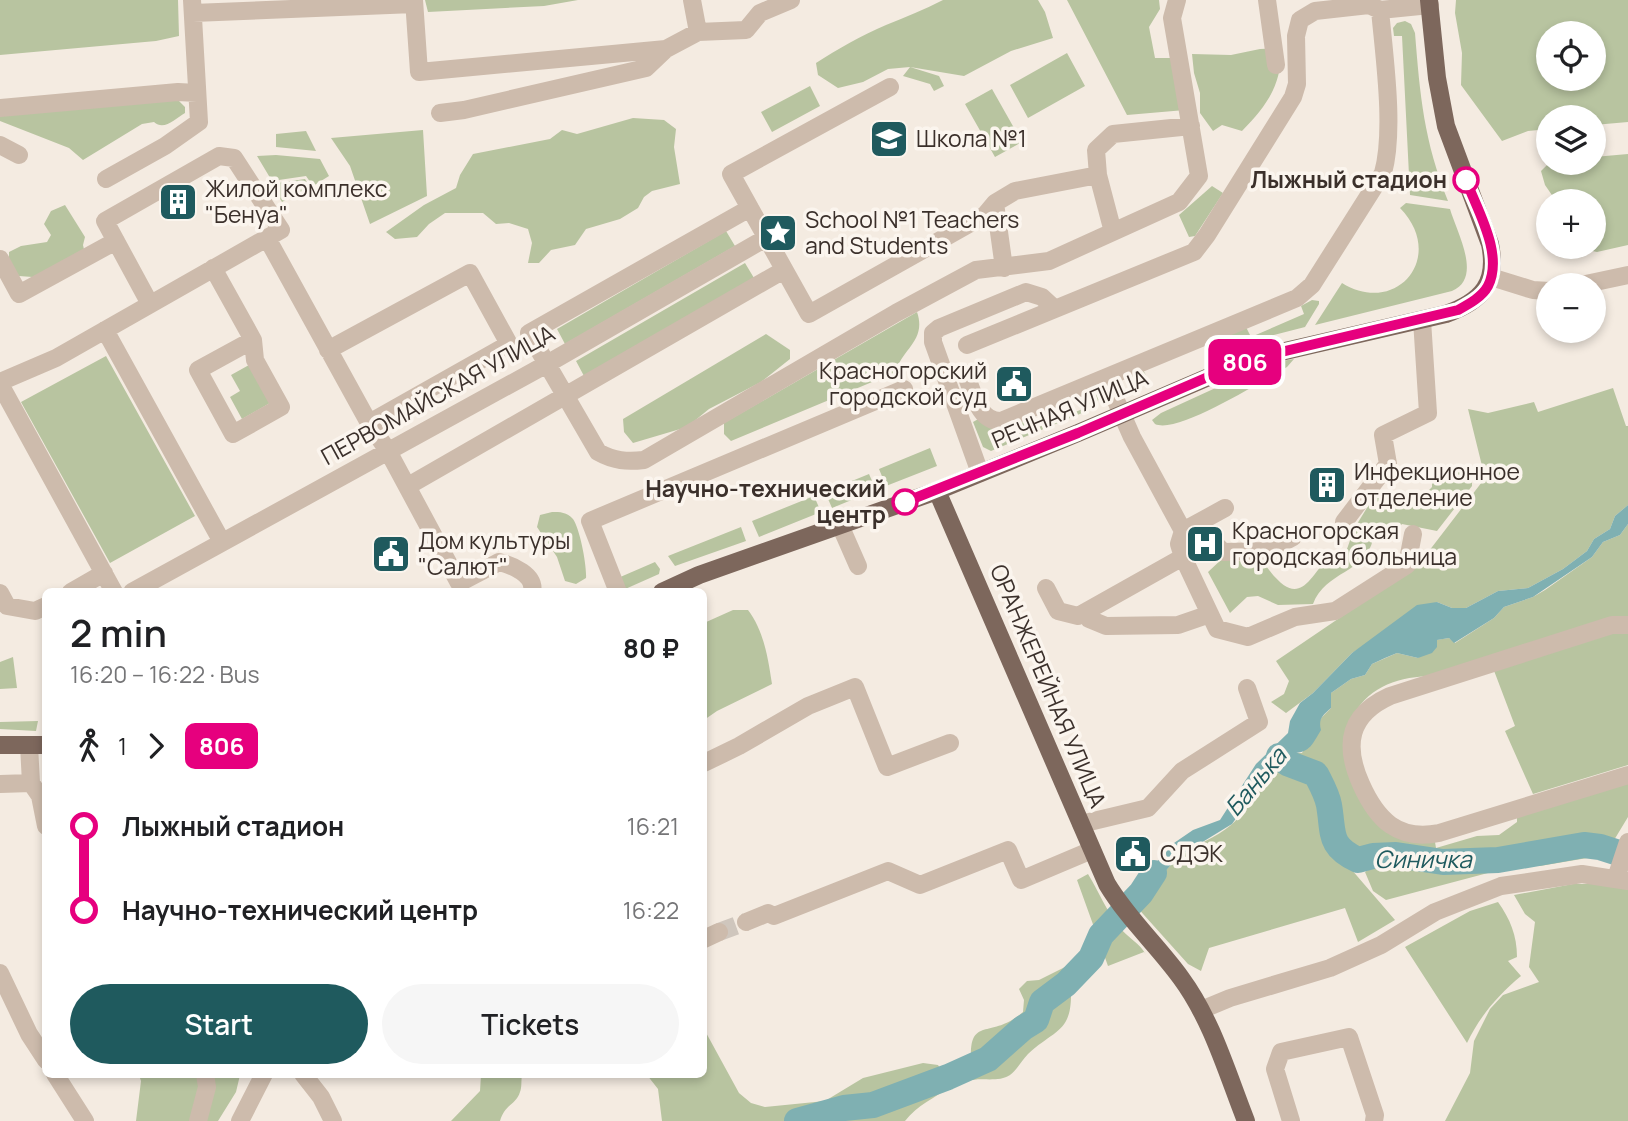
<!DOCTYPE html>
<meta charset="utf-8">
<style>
:root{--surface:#fff;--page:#f6f6f6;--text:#202124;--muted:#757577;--accent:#1f5a5e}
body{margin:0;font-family:Manrope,sans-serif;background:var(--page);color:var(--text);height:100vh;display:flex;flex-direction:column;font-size:26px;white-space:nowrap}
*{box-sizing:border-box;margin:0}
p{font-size:23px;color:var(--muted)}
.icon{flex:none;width:38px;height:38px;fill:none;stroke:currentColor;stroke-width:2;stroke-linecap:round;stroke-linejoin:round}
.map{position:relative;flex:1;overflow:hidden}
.details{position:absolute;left:42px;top:588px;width:665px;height:490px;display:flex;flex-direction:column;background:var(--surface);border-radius:10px;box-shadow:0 4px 10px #0003}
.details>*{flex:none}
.badge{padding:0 14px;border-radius:10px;font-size:24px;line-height:46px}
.buttons{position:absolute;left:1536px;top:21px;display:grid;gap:14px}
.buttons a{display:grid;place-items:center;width:70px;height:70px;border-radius:50%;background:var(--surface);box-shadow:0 4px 10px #0003;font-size:35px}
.map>.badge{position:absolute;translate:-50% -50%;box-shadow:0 0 0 4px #fff}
.legs{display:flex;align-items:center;gap:10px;height:77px;padding:0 28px;font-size:23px}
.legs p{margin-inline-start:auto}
.summary{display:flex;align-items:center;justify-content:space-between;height:119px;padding:0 28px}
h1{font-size:38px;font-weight:600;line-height:52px}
.action{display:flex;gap:14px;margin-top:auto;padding:14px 28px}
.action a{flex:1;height:80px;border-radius:42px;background:var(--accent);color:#fff;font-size:28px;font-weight:600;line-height:80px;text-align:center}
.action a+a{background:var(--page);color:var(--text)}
ul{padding:0 28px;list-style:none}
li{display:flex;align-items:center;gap:24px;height:84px;font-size:26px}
li i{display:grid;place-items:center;width:10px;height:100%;margin:0 9px;background:currentColor}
li i::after{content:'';width:18px;height:18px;margin:-9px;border:5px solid;border-radius:50%;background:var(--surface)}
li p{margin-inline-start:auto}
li:first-child i{background:linear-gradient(#0000 50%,currentColor 0)}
li:last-child i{background:linear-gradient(currentColor 50%,#0000 0)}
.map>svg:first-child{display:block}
</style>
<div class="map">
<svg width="1628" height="1121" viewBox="0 0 1628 1121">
<rect width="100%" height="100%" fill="#f4ebe1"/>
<path fill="#b8c4a0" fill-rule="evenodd" d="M0 0H178L179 36 156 41 0 55Z
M425 0H578L544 6 428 12Z
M943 0H1038L1045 12 1053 38 1011 51 964 76 910 67 939 76 944 86 934 91 930 84 903 76 910 67 888 69 863 82 838 88 818 75 816 63C838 49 862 35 886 25 905 17 924 10 943 0Z
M1067 0H1159L1160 9 1149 27 1155 58H1175L1185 110 1127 115Z
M1456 0H1628V122L1594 125V117H1549V129L1528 131 1502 141 1461 85 1462 53 1455 13ZM1549 33H1594V79H1549Z
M1405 21 1411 24 1415 33C1420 96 1424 141 1448 201L1410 195 1402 36H1394L1393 28 1397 23Z
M1281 48C1282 85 1267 105 1242 131L1222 125 1213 131 1200 113V93L1194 73 1192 54 1231 55 1260 49Z
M1067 53 1085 86 1028 118 1010 85Z
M810 86 820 106 772 132 761 112Z
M992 89 1022 142 995 157 965 104Z
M178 100 185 107V113C175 119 164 131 154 122L142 124 83 160 69 148 0 121V116Z
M633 118 664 120 676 129 674 147 680 184 652 191 644 197 638 208 620 219 586 229 575 245 551 250 539 263H528L532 243 528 229 509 223 496 224 483 213H445L429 224 417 237 395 239 386 232 424 205 456 188 460 175 473 154 550 139 562 130 577 134Z
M423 130 427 196 370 224 350 166 331 138Z
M306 131 316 151 276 147V134Z
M1628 154V245L1597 252 1579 248 1594 247V201H1556L1545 185 1541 171 1548 164 1554 163H1594V157Z
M276 155 320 159 329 176 313 186 306 176 272 181 257 156Z
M305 179 310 187 282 202 271 184Z
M1212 186 1223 193 1195 236 1189 237 1179 215Z
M1406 203 1450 209C1457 233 1483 278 1452 291L1315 325 1342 283C1397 317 1447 256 1400 208Z
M65 205 85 237 83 245 85 254 46 278 19 276 9 261V252L21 246 47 242 51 235 44 224 51 211Z
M726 231 735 246 565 344 557 329Z
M745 263 754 278 584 376 576 361Z
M1312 300 1319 301V304L1305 327 1227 347 1222 337 1246 327 1251 337 1304 314 1301 306Z
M917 312C927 341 901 349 896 372L731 441 724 434V423Z
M766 334 790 350V359L761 382 709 409 687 427 633 443 624 432 623 419Z
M106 356 195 516 110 563 21 402Z
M1294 359 1287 367C1263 380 1178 435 1155 424L1152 420 1161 413 1270 363Z
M249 365 270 403 242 419 230 397 240 391 231 375Z
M1143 370 1150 382 1137 388 1131 386 1127 378Z
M1613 388 1626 426H1628V505L1615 516 1610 529 1594 539 1587 551 1563 569 1528 588 1498 591 1466 608H1452L1437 602 1352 653 1313 693 1286 713 1271 702 1284 694 1289 681 1276 661 1419 564 1485 478 1468 409 1488 413 1534 402 1538 412Z
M1096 390 1099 399 1094 408 991 451 983 447 973 422 980 418 1021 422 1025 423 1029 431 1085 408V396Z
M930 448 937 466 886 486 879 469Z
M1465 467 1472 475V486L1437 531 1402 524 1394 533 1373 539C1366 573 1325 571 1313 604L1278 605 1258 596 1247 597 1230 613 1208 572 1223 558 1266 566C1296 606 1305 588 1328 556H1338L1347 549 1354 529 1376 493C1400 507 1412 509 1432 487V476Z
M869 474 876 490 832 508 825 492Z
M814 496 821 512 759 537 752 521Z
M552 512C560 512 567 512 573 519 580 529 587 566 586 578L576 584 565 581 557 557 537 527 540 515Z
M1628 524V618L1428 676C1393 678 1367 688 1350 721L1368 809 1435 842 1436 848 1477 836 1499 835 1517 822V814L1628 780V817L1605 855 1540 866 1518 865 1386 900 1373 891 1365 872 1377 864 1408 856H1373L1358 860C1328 846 1334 834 1329 805 1327 795 1321 784 1316 774L1289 764 1303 777 1319 799 1326 834 1345 862 1395 920 1358 942 1345 908 1209 948 1201 971 1188 964 1135 905C1150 891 1164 869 1180 857 1195 844 1216 838 1231 825 1259 801 1242 777 1287 763L1293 753H1302L1322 717 1331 708V693L1351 679 1365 675 1372 664 1397 653 1418 658 1436 640 1449 638 1455 643 1494 618 1504 607 1533 597 1545 590 1592 557 1603 542 1620 535Z
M741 527 746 541 675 566 668 556Z
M655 562 660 569 659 574 623 590 618 578Z
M733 610H748C764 631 768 658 772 684L717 711 704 720V623Z
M1628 630V765L1533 794 1505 731 1515 726 1493 668 1614 631Z
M13 657 17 688 0 689V662Z
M38 721 36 731 0 729V722Z
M1088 874C1099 892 1106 910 1119 927 1128 938 1140 943 1146 955L1144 952 1108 966 1077 880Z
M1573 884H1612L1628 890V1121H1445L1470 1073 1474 1041 1490 1009 1503 995 1539 982 1529 967 1535 922 1525 914 1514 895Z
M1498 902C1510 919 1517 935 1517 957L1508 961 1521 976C1498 995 1480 1016 1467 1043L1405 947 1470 911Z
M1071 964C1074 977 1070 980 1071 991 1072 1033 1055 1029 1028 1054 1022 1060 1017 1070 1010 1075 1000 1082 985 1078 973 1080 964 1008 987 1044 1023 1012L1024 1000 1019 989 1027 981 1039 980Z
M704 1029 739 1093 751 1103 765 1107 825 1101 863 1078 923 1063 938 1065 951 1086C935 1098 917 1105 905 1121H662L658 1089 647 1075 704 1074Z
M139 1075H240L236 1092 218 1121H136L141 1081Z
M481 1075H522C521 1080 522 1088 520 1092 516 1105 505 1104 500 1121H451L480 1091Z"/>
<path fill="#7fb0b2" d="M1628 505V524L1620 535 1603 542 1592 557 1533 597 1504 607 1494 618 1454 643 1449 638 1437 640V647L1432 653 1418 658 1397 653 1385 658 1372 664 1365 675 1351 679 1331 693V708C1323 715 1318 719 1321 730 1313 743 1310 753 1293 753L1289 761 1268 769 1257 779 1247 803 1232 824 1178 857 1135 905 1127 895 1174 843 1193 830 1220 820 1256 764 1288 733 1290 721 1300 703 1313 693 1352 653 1417 605 1437 602 1452 608H1466L1498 591 1528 588 1563 569 1587 551 1594 539 1610 529 1615 516Z"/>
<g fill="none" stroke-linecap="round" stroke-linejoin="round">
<path stroke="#7fb0b2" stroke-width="26" d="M1279 756 1287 763 1316 774C1321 784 1327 794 1329 805 1334 834 1328 846 1358 860L1373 856 1396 855 1443 862 1498 860 1584 845 1600 847 1628 856
M797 1121 844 1108 873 1105 948 1077 988 1059 1023 1028 1036 1020 1042 1002 1066 984 1091 958 1101 935 1141 893 1154 873"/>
<path stroke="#cfc6bd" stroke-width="18" stroke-dasharray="18 9" stroke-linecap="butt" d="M719 932 746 922"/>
<path stroke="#cdbbac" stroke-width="18" d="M414 0 419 72 666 49
M1267 0 1276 65
M193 13 414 4
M698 32 746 30 760 13 791 0
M890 87 731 174 809 314 985 215 995 203 1015 191 1098 175 1113 232
M0 108 178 92 197 93
M440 113 464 110 646 68 666 49 698 32 692 0
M0 145 19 155
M1098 175 1096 150 1113 134 1191 126
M106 179 165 146 199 122 192 0
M995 203 1004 268
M750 208 529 333 598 452C614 461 627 462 644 460L896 313 976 270 1049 261 1179 202 1199 176 1172 18 1177 0
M267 238 369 423 388 451 459 583 499 562C512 565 536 575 532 592
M0 259 19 294 116 241
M213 268 253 340 255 360 281 407 233 434 198 370 253 340
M1491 277 1533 290 1549 291
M1581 285 1628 275
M105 330 222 542
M967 345 1194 252 1207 235 1293 97 1297 84 1296 36 1300 20 1315 11 1369 5 1380 10 1430 5
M328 350 470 273 509 344 369 423
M965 373C973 391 978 422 1001 421L1297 298 1312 285 1383 173C1395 130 1384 55 1380 10
M1106 378 1132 437 1183 531 1225 508
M0 382 56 358 281 230 234 158 219 156 105 221 150 304
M0 384 114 592
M980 473 933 342V333L939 328 1026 292 1042 297 1055 309
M408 486 784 270
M1344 522 1388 464 1383 435 1428 413 1422 320
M1196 524 1223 552 1267 551 1293 537
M840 525 858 566
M1183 557 1217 629 1248 637 1295 617 1335 611 1407 565 1413 534
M1046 588 1058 611 1078 616 1183 557 1179 544 1183 531
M71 592 104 573
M132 592 547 364 766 238
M618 592 590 521 904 389
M0 593 7 606 35 611 46 606
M1085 612 1089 619 1106 626 1178 625 1210 614
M1628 625H1612L1390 696C1348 715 1344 746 1361 784 1377 820 1398 841 1439 833L1628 775
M29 745 31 783 40 796 46 826
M704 763 739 746 808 706 855 687 887 767 950 743
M0 784 31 783
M1081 824 1148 808 1182 771 1259 722 1247 688
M1616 878 1628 842
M746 922 768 913 774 916 888 871 920 885 1008 850 1021 880 1092 850
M704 939 719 932
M0 973 29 1034 46 1060
M1201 1010 1230 998 1330 968 1381 945 1435 912 1501 886 1582 874 1628 881
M55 1074 85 1121
M303 1074 321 1097 333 1121
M198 1121 207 1087 205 1074
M240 1121 264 1074
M1291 1121 1275 1069 1281 1052 1349 1037 1375 1115 1374 1121"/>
<path stroke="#7d675c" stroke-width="18" d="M937 491 1107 884C1128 919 1158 946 1181 978 1212 1020 1227 1073 1246 1121
M662 592 699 575 937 491 1078 433 1239 364 1268 355 1446 314C1482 301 1498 283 1490 244L1446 126 1437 78 1429 0
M0 745H46"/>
</g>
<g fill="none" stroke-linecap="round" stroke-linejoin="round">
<defs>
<path id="line-1" d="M905 502 1078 433 1238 364 1268 355 1458 310C1469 304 1482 297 1488 286 1504 254 1477 210 1466 180"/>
</defs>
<use href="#line-1" stroke="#fff" stroke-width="16"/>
<use href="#line-1" stroke="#e6007e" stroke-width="10"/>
</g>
<defs>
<symbol id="school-square" viewBox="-11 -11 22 22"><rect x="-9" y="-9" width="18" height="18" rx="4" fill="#1f5a5e" stroke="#fbf5ee"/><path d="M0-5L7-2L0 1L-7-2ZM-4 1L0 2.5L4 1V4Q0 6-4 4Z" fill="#fff"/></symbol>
<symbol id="building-square" viewBox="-11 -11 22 22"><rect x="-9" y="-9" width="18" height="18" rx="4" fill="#1f5a5e" stroke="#fbf5ee"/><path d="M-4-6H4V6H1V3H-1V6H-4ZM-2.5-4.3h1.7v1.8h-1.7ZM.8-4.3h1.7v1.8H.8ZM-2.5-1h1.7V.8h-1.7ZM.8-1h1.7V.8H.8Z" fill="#fff"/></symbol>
<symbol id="sight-square" viewBox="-11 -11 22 22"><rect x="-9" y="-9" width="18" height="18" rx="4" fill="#1f5a5e" stroke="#fbf5ee"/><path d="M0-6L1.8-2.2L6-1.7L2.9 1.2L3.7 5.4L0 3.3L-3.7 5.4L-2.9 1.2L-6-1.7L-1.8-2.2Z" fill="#fff"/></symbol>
<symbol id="civic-square" viewBox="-11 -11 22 22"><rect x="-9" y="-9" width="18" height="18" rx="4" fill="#1f5a5e" stroke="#fbf5ee"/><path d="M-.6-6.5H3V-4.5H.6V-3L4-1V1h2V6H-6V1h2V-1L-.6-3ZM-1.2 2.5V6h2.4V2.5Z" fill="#fff"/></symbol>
<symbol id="hospital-square" viewBox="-11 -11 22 22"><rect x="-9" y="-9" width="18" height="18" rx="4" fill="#1f5a5e" stroke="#fbf5ee"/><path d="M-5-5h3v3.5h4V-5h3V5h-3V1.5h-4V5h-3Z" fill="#fff"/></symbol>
</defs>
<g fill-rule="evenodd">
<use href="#school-square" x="867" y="117" width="44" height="44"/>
<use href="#building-square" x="156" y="180" width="44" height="44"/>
<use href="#sight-square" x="756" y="211" width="44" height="44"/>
<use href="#civic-square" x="992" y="362" width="44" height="44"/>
<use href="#building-square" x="1305" y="463" width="44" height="44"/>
<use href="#hospital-square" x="1183" y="522" width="44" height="44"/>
<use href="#civic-square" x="369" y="532" width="44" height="44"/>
<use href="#civic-square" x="1111" y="832" width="44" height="44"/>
</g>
<g fill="#fff" stroke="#e6007e" stroke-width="3.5">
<circle cx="1466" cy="180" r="12"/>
<circle cx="905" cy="502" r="12"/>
</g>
<g text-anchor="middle" stroke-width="7" stroke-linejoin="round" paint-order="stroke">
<g font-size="23" fill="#3b302b" stroke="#fbf5ee" text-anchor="start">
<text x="916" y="147">Школа №1</text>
<text x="205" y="197">Жилой комплекс<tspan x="205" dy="26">"Бенуа"</tspan></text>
<text x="805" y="228">School №1 Teachers<tspan x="805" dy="26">and Students</tspan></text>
<text x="987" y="379" text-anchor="end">Красногорский<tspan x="987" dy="26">городской суд</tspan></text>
<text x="1354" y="480">Инфекционное<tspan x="1354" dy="26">отделение</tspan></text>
<text x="1232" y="539">Красногорская<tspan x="1232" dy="26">городская больница</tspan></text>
<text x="418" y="549">Дом культуры<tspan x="418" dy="26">"Салют"</tspan></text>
<text x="1160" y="862">СДЭК</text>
</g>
<g font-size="23" font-weight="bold" fill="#3b302b" stroke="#fbf5ee" text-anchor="end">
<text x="1447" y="188">Лыжный стадион</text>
<text x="886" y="497">Научно-технический<tspan x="886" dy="26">центр</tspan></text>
</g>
<g font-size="23" fill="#3b302b" stroke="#fbf5ee">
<text transform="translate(438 395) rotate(-29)" y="8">ПЕРВОМАЙСКАЯ УЛИЦА</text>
<text transform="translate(1070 409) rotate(-23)" y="8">РЕЧНАЯ УЛИЦА</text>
<text transform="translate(1048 686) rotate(67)" y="8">ОРАНЖЕРЕЙНАЯ УЛИЦА</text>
</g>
<g font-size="24" font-style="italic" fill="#1f5a5e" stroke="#fbf5ee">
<text transform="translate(1256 782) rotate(-50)" y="8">Банька</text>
<text x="1423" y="868">Синичка</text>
</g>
</g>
</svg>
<div class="buttons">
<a><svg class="icon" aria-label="locate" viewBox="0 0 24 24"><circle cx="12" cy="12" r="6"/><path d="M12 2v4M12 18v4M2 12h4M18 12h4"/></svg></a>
<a><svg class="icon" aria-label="layers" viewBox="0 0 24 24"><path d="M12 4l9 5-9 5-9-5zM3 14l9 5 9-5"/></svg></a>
<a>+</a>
<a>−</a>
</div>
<b class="badge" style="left:1245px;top:362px;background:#e6007e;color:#fff">806</b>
<section class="details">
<div class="summary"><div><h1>2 min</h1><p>16:20 – 16:22 · Bus</p></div><b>80 ₽</b></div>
<div class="legs"><svg class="icon" aria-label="walk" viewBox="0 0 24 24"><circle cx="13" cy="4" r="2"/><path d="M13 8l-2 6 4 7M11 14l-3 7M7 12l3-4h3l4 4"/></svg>1<svg class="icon" aria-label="forward" viewBox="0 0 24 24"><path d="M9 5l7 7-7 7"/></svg><b class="badge" style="background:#e6007e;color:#fff">806</b></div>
<ul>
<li><i style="color:#e6007e"></i><b>Лыжный стадион</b><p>16:21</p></li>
<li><i style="color:#e6007e"></i><b>Научно-технический центр</b><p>16:22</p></li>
</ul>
<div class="action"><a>Start</a><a>Tickets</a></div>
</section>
</div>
